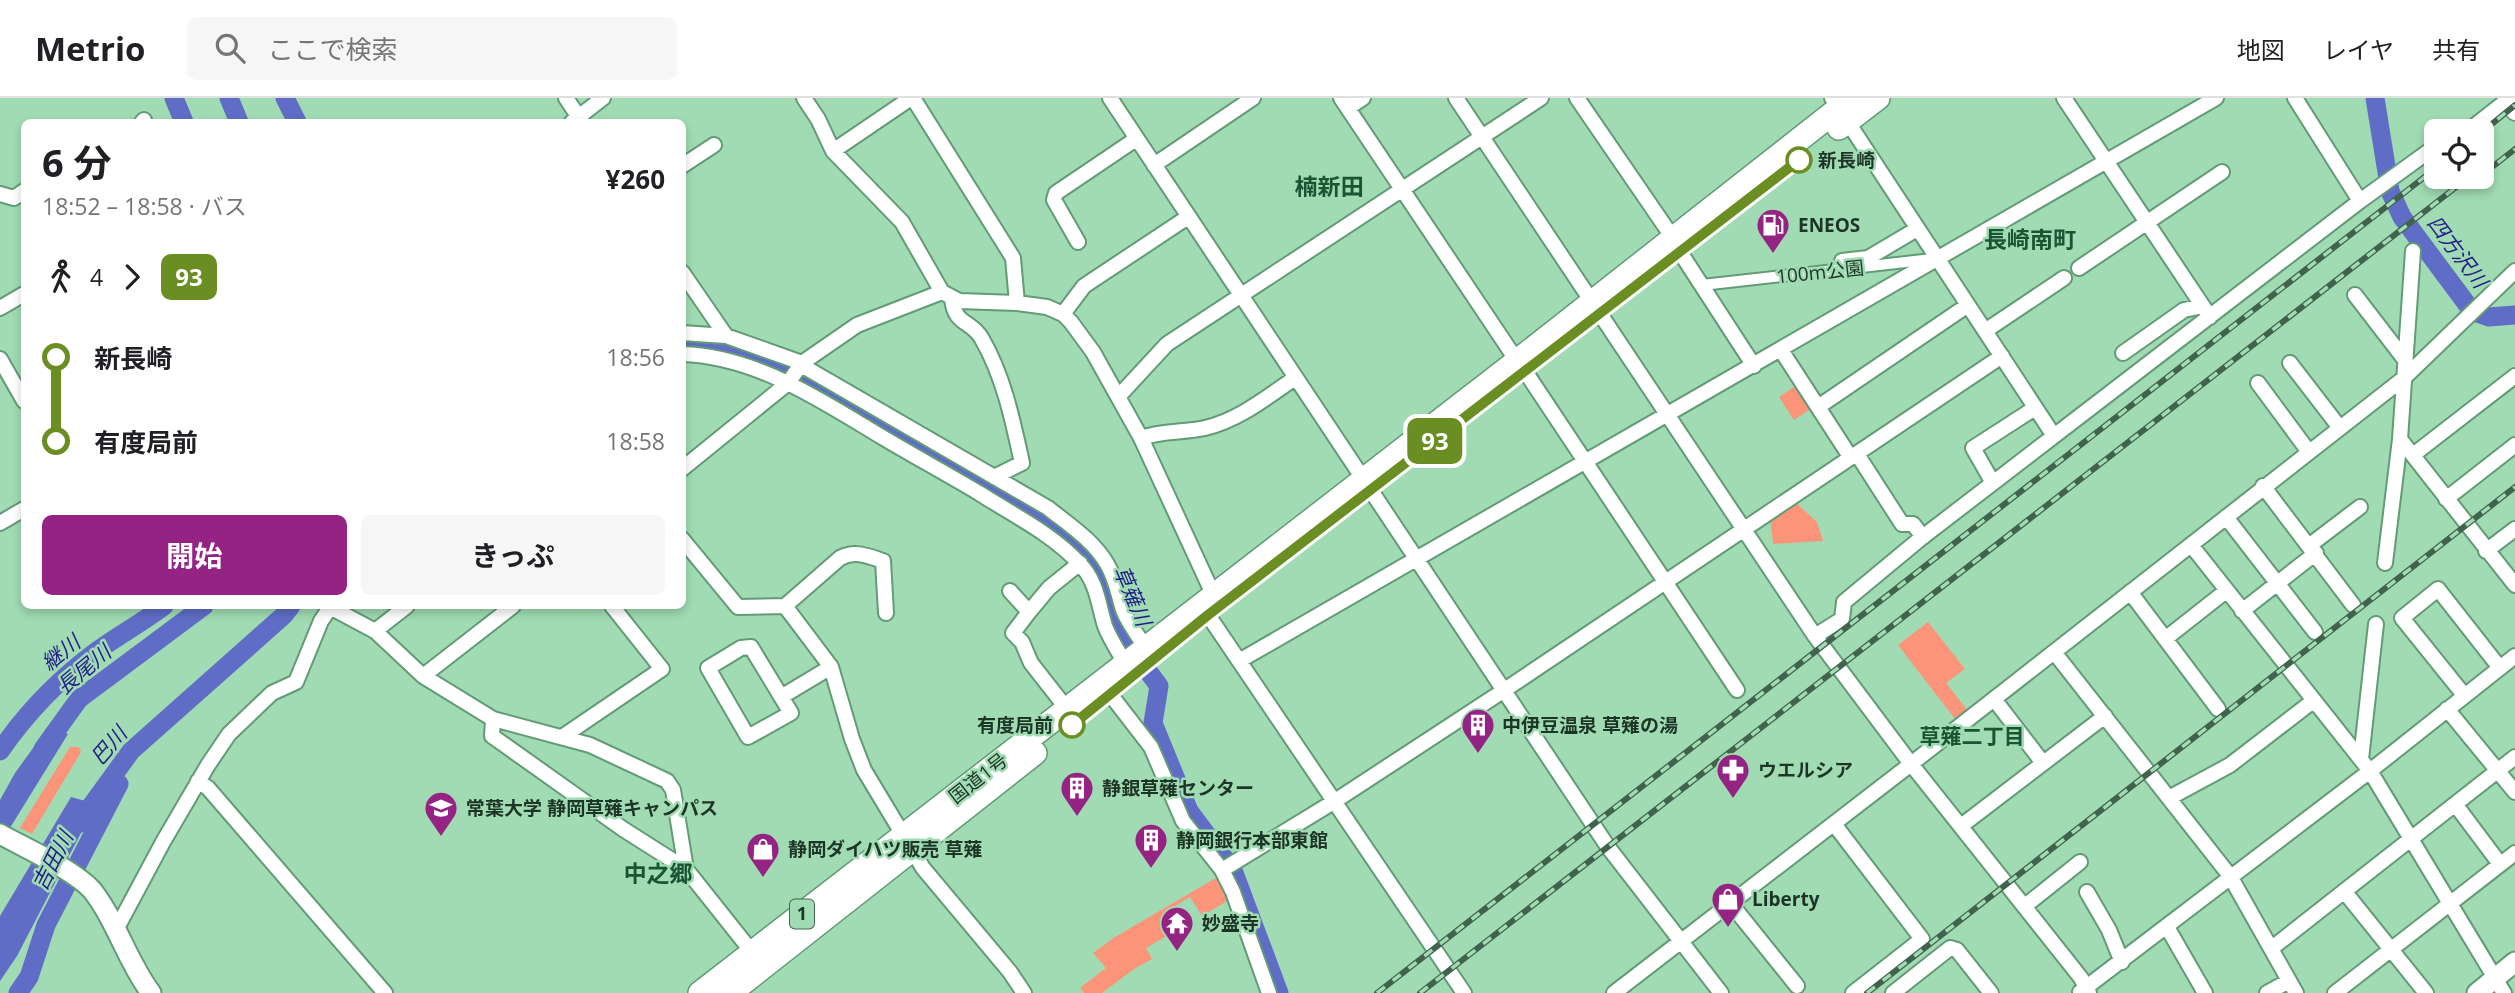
<!DOCTYPE html>
<html lang="ja">
<meta charset="utf-8">
<style>
:root{--surface:#fff;--page:#f6f6f6;--text:#202124;--muted:#757577;--line:#e0e0e0;--accent:#942383}
body{margin:0;font-family:"Open Sans","Noto Sans JP",sans-serif;background:var(--page);color:var(--text);height:100vh;display:flex;flex-direction:column;font-size:26px;white-space:nowrap}
*{box-sizing:border-box;margin:0}
p{font-size:23px;color:var(--muted)}
.icon{flex:none;width:38px;height:38px;fill:none;stroke:currentColor;stroke-width:2;stroke-linecap:round;stroke-linejoin:round}
.map{position:relative;flex:1;overflow:hidden}
.sheet{position:absolute;left:21px;top:21px;width:665px;height:490px;display:flex;flex-direction:column;background:var(--surface);border-radius:10px;box-shadow:0 4px 10px #0003}
.sheet>*{flex:none}
.badge{padding:0 14px;border-radius:10px;font-size:24px;line-height:46px}
.buttons{position:absolute;left:2424px;top:21px;display:grid;gap:14px}
.buttons a{display:grid;place-items:center;width:70px;height:70px;border-radius:10px;background:var(--surface);box-shadow:0 4px 10px #0003;font-size:35px}
.map>.badge{position:absolute;translate:-50% -50%;box-shadow:0 0 0 4px #fff}
.legs{display:flex;align-items:center;gap:10px;height:77px;padding:0 21px;font-size:23px}
.legs p{margin-inline-start:auto}
.summary{display:flex;align-items:center;justify-content:space-between;height:119px;padding:0 21px}
h1{font-size:38px;font-weight:700;line-height:52px}
.action{display:flex;gap:14px;margin-top:auto;padding:14px 21px}
.action a{flex:1;height:80px;border-radius:10px;background:var(--accent);color:#fff;font-size:28px;font-weight:700;line-height:80px;text-align:center}
.action a+a{background:var(--page);color:var(--text)}
ul{padding:0 21px;list-style:none}
li{display:flex;align-items:center;gap:24px;height:84px;font-size:26px}
li i{display:grid;place-items:center;width:10px;height:100%;margin:0 9px;background:currentColor}
li i::after{content:'';width:18px;height:18px;margin:-9px;border:5px solid;border-radius:50%;background:var(--surface)}
li p{margin-inline-start:auto}
li:first-child i{background:linear-gradient(#0000 50%,currentColor 0)}
li:last-child i{background:linear-gradient(currentColor 50%,#0000 0)}
header{display:flex;align-items:center;gap:42px;box-sizing:border-box;height:98px;padding:0 35px;background:var(--surface);border-bottom:2px solid var(--line)}
header strong{font-size:33px}
nav{display:flex;gap:38px;margin-inline-start:auto;font-size:24px}
.search{width:490px;height:63px;background:var(--page);display:flex;align-items:center;gap:18px;box-sizing:border-box;padding:0 24px;border-radius:10px;color:var(--muted);font-size:26px}
.map>svg:first-child{display:block}
</style>
<header>
<strong>Metrio</strong>
<div class="search"><svg class="icon" aria-label="search" viewBox="0 0 24 24"><circle cx="10" cy="10" r="6"/><path d="M15 15l6 6"/></svg>ここで検索</div>
<nav><a>地図</a><a>レイヤ</a><a>共有</a></nav>
</header>
<div class="map">
<svg width="2515" height="895" viewBox="0 0 2515 895">
<rect width="100%" height="100%" fill="#a0dbb3"/>
<path fill="#fb9479" d="M1797 287 1812 310 1794 322 1779 299Z
M1795 404 1817 424 1823 443 1773 446 1770 419Z
M1928 524 1965 571 1946 585 1967 612 1955 621 1898 547Z
M70 649H79L81 654 32 736 20 730Z
M1221 777 1232 800 1202 818 1190 799 1170 811 1180 830 1146 850 1152 861 1134 871 1102 895H1084L1080 890 1106 870 1093 855 1115 839Z"/>
<path fill="#606dc6" d="M49 628 68 636 0 746V702L15 675Z
M71 699 96 706 17 858 0 883V818Z"/>
<g fill="none" stroke-linecap="round" stroke-linejoin="round">
<path stroke="#606dc6" stroke-width="19" d="M174 0 184 24
M229 0 239 24
M285 0 297 24
M2375 0 2390 93 2402 119 2472 213 2489 219 2515 217
M682 249 722 250 782 270 821 290 1036 416 1059 432 1084 453 1094 466 1104 484 1115 519 1127 545 1159 588 1153 625 1189 713 1233 772 1279 895
M43 651 79 601 204 508
M0 653C27 614 59 581 97 553 119 537 143 524 164 508
M78 726 131 653 283 518 291 508
M18 895 29 879 46 827 119 686"/>
<defs>
<path id="pedestrian" d="M1702 187 1932 161"/>
<path id="minor" d="M566 0 582 24
M804 0 818 21 833 53 902 124 942 194 959 203 1017 205 1047 209 1063 216 1071 224 1093 254 1141 340 1213 496 1208 517 1464 895
M913 0 1013 160 1017 205
M1110 0 1608 749 1721 895
M1341 0 1517 263
M1456 0 1815 538 1911 666 2081 880 2089 895
M1577 0 1673 140
M1832 0 2054 338
M2064 0 2210 219
M2295 0 2360 103
M1348 10 1363 0
M142 24 144 22
M572 24 603 0
M2468 33 2510 0
M833 53 911 0
M1154 67 1253 0
M682 68 714 47
M0 96 14 100 24 93
M1078 144 1054 102 1056 95 1136 41
M2413 153 2400 341 2515 487
M1680 154 1754 268
M1842 163 1868 160 1917 131
M2079 170 2222 74
M682 174 726 238 802 265
M2355 197 2405 262
M952 200C954 228 972 222 982 241 1004 279 1013 324 1022 365L994 379
M0 210 24 196
M1063 216 1084 188 1188 119
M1985 233 2064 180
M682 235 726 238
M1781 252 1851 360
M2123 255 2184 212 2203 208
M682 256C756 258 822 303 882 339 914 358 947 376 979 395 1013 417 1051 435 1079 465 1097 483 1098 505 1105 528 1110 541 1118 553 1125 565
M0 261 24 303
M2290 265 2340 330
M801 267 1048 410C1069 427 1093 442 1107 466 1116 481 1118 496 1123 512 1128 525 1138 538 1146 550
M1525 273 1737 592
M2258 285 2309 354
M1118 299 1167 246 1541 0
M1818 309 1968 207
M1141 340C1163 332 1183 335 1205 330 1239 322 1267 299 1295 280
M1857 356 1902 426H1913L1923 439
M2413 357 2515 278
M682 371 788 285 802 265 857 227 942 194
M1993 385 1973 350 2035 310
M2263 388 2353 507
M2446 401 2515 347
M2226 419 2315 534
M0 425 24 411
M682 441 738 509 785 508 831 569 852 641 864 672 923 770 1010 874 1024 895
M2191 447 2370 673 2504 895
M2310 447 2360 409
M2486 453 2515 431
M2385 465 2400 341
M1010 493 1029 514 1013 535 1022 544 1031 565 1067 611
M2130 494 2218 611
M785 508 840 460C855 452 868 458 883 463L886 515
M330 509 375 533 423 578 493 621 590 647 667 683 673 692 686 771 752 854
M2242 513 2316 455
M1029 514 1049 490 1080 465
M375 533 407 508
M1815 538 1842 521 1844 504 1920 441 2054 338 2360 103 2436 48
M2165 541 2226 493
M751 549 791 615 748 639 708 570 741 550Z
M2054 554 2230 778 2296 895
M1239 563 2216 0
M423 578 513 508
M1110 596 1151 649 1183 723 1222 772 1233 794 1269 895
M2464 597 2402 520 2438 491 2500 570
M781 599 831 569
M1994 601 2043 665
M2447 611 2515 694
M493 621 492 638 623 731 686 771
M562 639 662 571 612 508
M2361 661 2376 526
M198 683 208 690 385 895
M2169 700 2230 667 2313 603
M2455 706 2500 766
M1834 726 1922 841 1853 895
M1961 728 2105 618
M1222 772 1335 703 1503 593 2002 258
M2344 793 2426 895
M2087 794 2109 832 2122 864
M1731 806 1797 888
M2025 808 2080 764
M2167 829 2205 895
M117 830 163 744 208 667 229 636 272 595 296 584 321 523 331 508
M2272 850 2515 659
M2080 894 2370 673 2515 558
M1614 895 1911 666 2404 280 2515 173
M1893 895 1950 850 1957 852 1991 895
M2267 895 2289 883
M2335 895 2515 755"/>
<path id="tertiary" d="M2507 0 2515 13"/>
<path id="secondary" d="M0 736C25 750 74 772 92 792 117 824 127 863 151 895
M2477 895 2515 864"/>
<path id="trunk" d="M1839 30 1878 0
M700 895 1517 263 1852 0
M730 895 1035 655"/>
</defs>
<use href="#pedestrian" stroke="#629b76" stroke-width="14"/>
<use href="#minor" stroke="#629b76" stroke-width="18"/>
<use href="#tertiary" stroke="#629b76" stroke-width="21"/>
<use href="#secondary" stroke="#629b76" stroke-width="23"/>
<use href="#trunk" stroke="#629b76" stroke-width="26"/>
<use href="#pedestrian" stroke="#fff" stroke-width="10"/>
<use href="#minor" stroke="#fff" stroke-width="14"/>
<use href="#tertiary" stroke="#fff" stroke-width="18"/>
<use href="#secondary" stroke="#fff" stroke-width="19"/>
<use href="#trunk" stroke="#fff" stroke-width="23"/>
<defs>
<path id="rail" d="M2482 34 2515 7
M2482 77 2515 51
M1377 895 2436 70
M1420 895 2469 79
M1867 895 2515 389"/>
</defs>
<use href="#rail" stroke="#41624c" stroke-width="6"/>
<use href="#rail" stroke="#a0dbb3" stroke-width="3.5" stroke-dasharray="10" stroke-linecap="butt"/>
</g>
<g fill="none" stroke-linecap="round" stroke-linejoin="round">
<defs>
<path id="line-1" d="M1072 627 1208 517 1799 62"/>
</defs>
<use href="#line-1" stroke="#fff" stroke-width="16"/>
<use href="#line-1" stroke="#6b8e23" stroke-width="10"/>
</g>
<defs>
<symbol id="fuel-pin" viewBox="-11 -11 22 30"><path d="M0 17L-7.5 6A9.5 9.5 0 1 1 7.5 6Z" fill="#942383" stroke="#a0dbb3"/><path d="M-5.5-6h7V0h2V4h1.3V-2.5L3-4.5l.8-.8L6-3V5H2.5V1h-1V6h-7ZM-4.2-4.7v3.2H.2V-4.7Z" fill="#fff"/></symbol>
<symbol id="building-pin" viewBox="-11 -11 22 30"><path d="M0 17L-7.5 6A9.5 9.5 0 1 1 7.5 6Z" fill="#942383" stroke="#a0dbb3"/><path d="M-4-6H4V6H1V3H-1V6H-4ZM-2.5-4.3h1.7v1.8h-1.7ZM.8-4.3h1.7v1.8H.8ZM-2.5-1h1.7V.8h-1.7ZM.8-1h1.7V.8H.8Z" fill="#fff"/></symbol>
<symbol id="pharmacy-pin" viewBox="-11 -11 22 30"><path d="M0 17L-7.5 6A9.5 9.5 0 1 1 7.5 6Z" fill="#942383" stroke="#a0dbb3"/><path d="M-2-6h4v4h4v4h-4v4h-4v-4h-4v-4h4Z" fill="#fff"/></symbol>
<symbol id="university-pin" viewBox="-11 -11 22 30"><path d="M0 17L-7.5 6A9.5 9.5 0 1 1 7.5 6Z" fill="#942383" stroke="#a0dbb3"/><path d="M0-5L7-2L0 1L-7-2ZM-4 1L0 2.5L4 1V4Q0 6-4 4Z" fill="#fff"/></symbol>
<symbol id="shop-pin" viewBox="-11 -11 22 30"><path d="M0 17L-7.5 6A9.5 9.5 0 1 1 7.5 6Z" fill="#942383" stroke="#a0dbb3"/><path d="M-5-2.5h2.3a2.7 3.5 0 0 1 5.4 0H5L5.5 6h-11ZM-1.5-2.5h3a1.5 2.3 0 0 0-3 0Z" fill="#fff"/></symbol>
<symbol id="temple-pin" viewBox="-11 -11 22 30"><path d="M0 17L-7.5 6A9.5 9.5 0 1 1 7.5 6Z" fill="#942383" stroke="#a0dbb3"/><path d="M0-6L5-2H3V0L6.5 2.5H4V6H1.5V3h-3V6H-4V2.5H-6.5L-3 0V-2H-5Z" fill="#fff"/></symbol>
</defs>
<g fill-rule="evenodd">
<use href="#fuel-pin" x="1754" y="108" width="38" height="52"/>
<use href="#building-pin" x="1459" y="608" width="38" height="52"/>
<use href="#pharmacy-pin" x="1714" y="653" width="38" height="52"/>
<use href="#building-pin" x="1058" y="671" width="38" height="52"/>
<use href="#university-pin" x="422" y="691" width="38" height="52"/>
<use href="#building-pin" x="1132" y="723" width="38" height="52"/>
<use href="#shop-pin" x="744" y="732" width="38" height="52"/>
<use href="#shop-pin" x="1709" y="782" width="38" height="52"/>
<use href="#temple-pin" x="1158" y="806" width="38" height="52"/>
</g>
<g fill="#fff" stroke="#6b8e23" stroke-width="3.5">
<circle cx="1799" cy="62" r="12"/>
<circle cx="1072" cy="627" r="12"/>
</g>
<g text-anchor="middle" stroke-width="5" stroke-linejoin="round" paint-order="stroke">
<rect fill="#a0dbb3" stroke="#446750" stroke-width="2" x="790" y="801.5" width="24" height="29" rx="5"/>
<g font-size="18" font-weight="bold" fill="#1d3526">
<text x="802" y="822">1</text>
</g>
<g font-size="19" font-weight="bold" fill="#1d3526" stroke="#a0dbb3" text-anchor="start">
<text x="1818" y="69">新長崎</text>
<text x="1053" y="634" text-anchor="end">有度局前</text>
</g>
<g font-size="19" font-weight="bold" fill="#1d3526" stroke="#a0dbb3" text-anchor="start">
<text x="1798" y="134">ENEOS</text>
<text x="1502" y="634">中伊豆温泉 草薙の湯</text>
<text x="1758" y="679">ウエルシア</text>
<text x="1102" y="697">静銀草薙センター</text>
<text x="466" y="717">常葉大学 静岡草薙キャンパス</text>
<text x="1176" y="749">静岡銀行本部東館</text>
<text x="788" y="758">静岡ダイハツ販売 草薙</text>
<text x="1752" y="808">Liberty</text>
<text x="1202" y="832">妙盛寺</text>
</g>
<g font-size="19" fill="#1d3526" stroke="#a0dbb3">
<text transform="translate(1820 174) rotate(-6)" y="7">100m公園</text>
<text transform="translate(978 680) rotate(-38)" y="7">国道1号</text>
</g>
<g font-size="21" font-style="italic" fill="#241d89" stroke="#a0dbb3">
<text transform="translate(2457 154) rotate(53)" y="7">四方沢川</text>
<text transform="translate(1132 498) rotate(67)" y="7">草薙川</text>
<text transform="translate(61 555) rotate(-39)" y="7">継川</text>
<text transform="translate(84 572) rotate(-40)" y="7">長尾川</text>
<text transform="translate(109 648) rotate(-49)" y="7">巴川</text>
<text transform="translate(53 763) rotate(-63)" y="7">吉田川</text>
</g>
<g font-size="21" font-weight="bold" fill="#195433" stroke="#a0dbb3">
<text x="1972" y="646">草薙二丁目</text>
</g>
<g font-size="23" font-weight="bold" fill="#195433" stroke="#a0dbb3">
<text x="1329" y="97">楠新田</text>
<text x="2030" y="150">長崎南町</text>
<text x="658" y="784">中之郷</text>
</g>
</g>
</svg>
<div class="buttons">
<a><svg class="icon" aria-label="locate" viewBox="0 0 24 24"><circle cx="12" cy="12" r="6"/><path d="M12 2v4M12 18v4M2 12h4M18 12h4"/></svg></a>
</div>
<b class="badge" style="left:1435px;top:343px;background:#6b8e23;color:#fff">93</b>
<section class="sheet">
<div class="summary"><div><h1>6 分</h1><p>18:52 – 18:58 · バス</p></div><b>¥260</b></div>
<div class="legs"><svg class="icon" aria-label="walk" viewBox="0 0 24 24"><circle cx="13" cy="4" r="2"/><path d="M13 8l-2 6 4 7M11 14l-3 7M7 12l3-4h3l4 4"/></svg>4<svg class="icon" aria-label="forward" viewBox="0 0 24 24"><path d="M9 5l7 7-7 7"/></svg><b class="badge" style="background:#6b8e23;color:#fff">93</b></div>
<ul>
<li><i style="color:#6b8e23"></i><b>新長崎</b><p>18:56</p></li>
<li><i style="color:#6b8e23"></i><b>有度局前</b><p>18:58</p></li>
</ul>
<div class="action"><a>開始</a><a>きっぷ</a></div>
</section>
</div>
